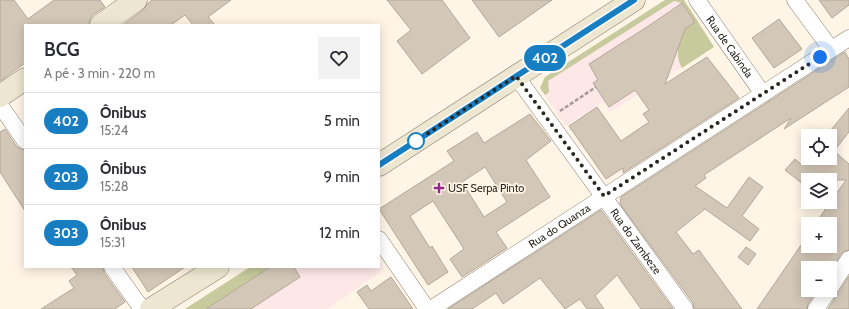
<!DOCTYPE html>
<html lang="pt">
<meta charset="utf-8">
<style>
:root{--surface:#fff;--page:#f2f2f3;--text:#2b2b33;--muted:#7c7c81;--line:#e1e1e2}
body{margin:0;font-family:Cabin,sans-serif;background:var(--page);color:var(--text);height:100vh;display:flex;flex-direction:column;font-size:15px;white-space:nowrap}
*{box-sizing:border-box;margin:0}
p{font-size:13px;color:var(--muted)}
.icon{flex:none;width:22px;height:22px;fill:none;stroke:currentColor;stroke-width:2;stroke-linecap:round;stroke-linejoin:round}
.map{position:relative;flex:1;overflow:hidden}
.details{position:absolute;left:24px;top:24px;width:356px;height:244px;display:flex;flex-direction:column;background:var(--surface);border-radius:0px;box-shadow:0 2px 10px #0003}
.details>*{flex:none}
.badge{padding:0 8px;border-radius:13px;font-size:14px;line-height:26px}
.controls{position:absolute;left:801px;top:129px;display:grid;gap:8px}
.controls a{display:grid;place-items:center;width:36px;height:36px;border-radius:0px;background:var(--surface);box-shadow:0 2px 10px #0003;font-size:20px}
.you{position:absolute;width:20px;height:20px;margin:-10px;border:3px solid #fff;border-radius:50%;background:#1a73e8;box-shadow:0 0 0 6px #1a73e833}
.map>.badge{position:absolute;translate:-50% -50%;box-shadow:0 0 0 2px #fff}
.round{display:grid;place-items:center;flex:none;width:42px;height:42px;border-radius:0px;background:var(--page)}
.summary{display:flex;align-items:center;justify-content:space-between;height:68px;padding:0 20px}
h1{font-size:19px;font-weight:600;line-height:30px}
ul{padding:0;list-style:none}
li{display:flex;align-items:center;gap:12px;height:56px;padding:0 20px;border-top:1px solid var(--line)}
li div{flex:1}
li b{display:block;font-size:15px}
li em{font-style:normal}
li .badge{min-width:44px;font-weight:700;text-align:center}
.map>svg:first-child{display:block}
</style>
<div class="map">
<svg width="849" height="309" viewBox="0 0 849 309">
<rect width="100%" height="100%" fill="#fff5e7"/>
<path fill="#fde7e7" d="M665 0H684L714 47 610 112 603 102 566 126 540 88 545 77Z
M379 262 384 269 328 309H185L250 267H379Z"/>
<path fill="#c6ca9c" d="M665 0H684L714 47 682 68C675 57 678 41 684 30 686 27 691 24 695 22L682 3 674 1 548 81 549 92 545 95 540 88 545 77Z
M250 267H270L206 309H185Z"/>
<path fill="#d3c7b7" stroke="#b3a898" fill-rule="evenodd" d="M0 0H14L28 19 54 0H100L105 7 93 15 90 19 89 25H25V63L0 81Z
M152 0H231L208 17 215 25H193L185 15 171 25H123L143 10 148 3Z
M387 0H442L470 38 422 74 397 41 411 30Z
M472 0H552L499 37Z
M819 0H849V5L832 18Z
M682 3 695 22 685 29 665 84 707 57 739 98 623 173V168L606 179 569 126 597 107 621 141 649 122 643 114 649 110 635 90 609 107 593 83 598 80 589 64 650 25Z
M779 19 802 49 774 68 752 38Z
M845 52 849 59V87L784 129 791 118 704 175 706 178 695 186 727 208 749 177 763 187 742 216 759 229 750 241 705 209 676 232 693 254 699 250 742 309H694L693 303 620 204 621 197Z
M849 108V132L834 151 849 164V250L844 251 841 254 830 271V268H808V290H817L808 304 807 309H757L808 235V246H830V224H815L846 180H808V188L785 170 795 159 802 165 808 158H830V136H826Z
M530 114 551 141 526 160 550 197 496 232 507 248 462 277 450 259 464 249 433 201 410 216 430 248 432 246 448 272 428 285 379 209 454 161 447 151 477 132 484 143ZM485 167 507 202 484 217 462 182Z
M5 129 17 147 21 149 25 150V211L0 172V132Z
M601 210 673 309H641L617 275 595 296 604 309H587L580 299 565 309 540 278 503 304 496 293 472 309H448Z
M746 247 756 254 748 265 738 257Z
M71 267H103L104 273 125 302 115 309H41L74 288 69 281 77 275Z
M132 267H185L148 292Z
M270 267H294L300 277 251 309H206Z
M849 276V309H828L837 295Z
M391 277 413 309H369L357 292 367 285 371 291Z"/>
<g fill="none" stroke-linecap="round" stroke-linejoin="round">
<defs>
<g id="street">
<path id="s1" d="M697 0 763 94"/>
<path d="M795 0 831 49"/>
<path id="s2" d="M516 76 685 309"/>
<path d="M0 105 25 141"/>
<path d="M379 239 427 309"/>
<path d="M112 267 142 309"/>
<path d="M830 288 849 259"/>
<path id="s3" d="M431 309 849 38"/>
<path d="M816 309 829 290"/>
</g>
<path id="secondary" d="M101 25 136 0
M0 96 25 79
M379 165 634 0
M151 309 218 267"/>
</defs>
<use href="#street" stroke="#8c8172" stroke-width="17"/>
<use href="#secondary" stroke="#8c8172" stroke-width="23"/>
<path stroke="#a39c91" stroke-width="2.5" stroke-dasharray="4 2" stroke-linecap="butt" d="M560 111 596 87"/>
<use href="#street" stroke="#fff" stroke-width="16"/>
<use href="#secondary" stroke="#ede6d0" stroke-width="22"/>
</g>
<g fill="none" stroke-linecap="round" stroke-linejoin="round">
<defs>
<path id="line" d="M379 165 634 0"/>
</defs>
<use href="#line" stroke="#fff" stroke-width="9"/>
<use href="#line" stroke="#187ec2" stroke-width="6"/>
<path stroke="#2b2720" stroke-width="4" stroke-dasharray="0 7.2" d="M416 141 516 76 604 196 820 57"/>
</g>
<circle fill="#fff" stroke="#187ec2" stroke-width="2" cx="416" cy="141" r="8"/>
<path fill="#932b8f" stroke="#fff5e7" stroke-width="1.5" d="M437 182h4v4h4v4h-4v4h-4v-4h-4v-4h4z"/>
<g text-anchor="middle" stroke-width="3.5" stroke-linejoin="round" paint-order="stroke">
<g font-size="11" fill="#2b2720" stroke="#fff5e7">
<text dy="4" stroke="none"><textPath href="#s1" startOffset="57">Rua de Cabinda</textPath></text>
<text dy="4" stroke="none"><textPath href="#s3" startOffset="153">Rua do Quanza</textPath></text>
<text dy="4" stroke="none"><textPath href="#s2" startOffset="204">Rua do Zambeze</textPath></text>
</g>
<g font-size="11" fill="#2b2720" stroke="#fff5e7" text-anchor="start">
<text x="448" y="192">USF Serpa Pinto</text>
</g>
</g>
</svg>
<div class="controls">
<a><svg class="icon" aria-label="locate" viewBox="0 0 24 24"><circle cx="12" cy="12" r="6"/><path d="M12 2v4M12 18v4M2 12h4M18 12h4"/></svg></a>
<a><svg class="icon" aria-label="layers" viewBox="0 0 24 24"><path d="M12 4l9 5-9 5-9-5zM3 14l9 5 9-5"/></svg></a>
<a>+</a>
<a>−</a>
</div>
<div class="you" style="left:820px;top:57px"></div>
<b class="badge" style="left:545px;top:58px;background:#187ec2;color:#fff">402</b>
<section class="details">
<div class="summary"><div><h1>BCG</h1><p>A pé · 3 min · 220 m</p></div><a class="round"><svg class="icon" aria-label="heart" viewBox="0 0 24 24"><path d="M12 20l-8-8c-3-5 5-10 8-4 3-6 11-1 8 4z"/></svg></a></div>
<ul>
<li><span class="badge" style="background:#187ec2;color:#fff">402</span><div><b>Ônibus</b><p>15:24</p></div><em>5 min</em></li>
<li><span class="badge" style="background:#187ec2;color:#fff">203</span><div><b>Ônibus</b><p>15:28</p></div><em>9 min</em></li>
<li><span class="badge" style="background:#187ec2;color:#fff">303</span><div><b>Ônibus</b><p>15:31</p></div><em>12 min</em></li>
</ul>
</section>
</div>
